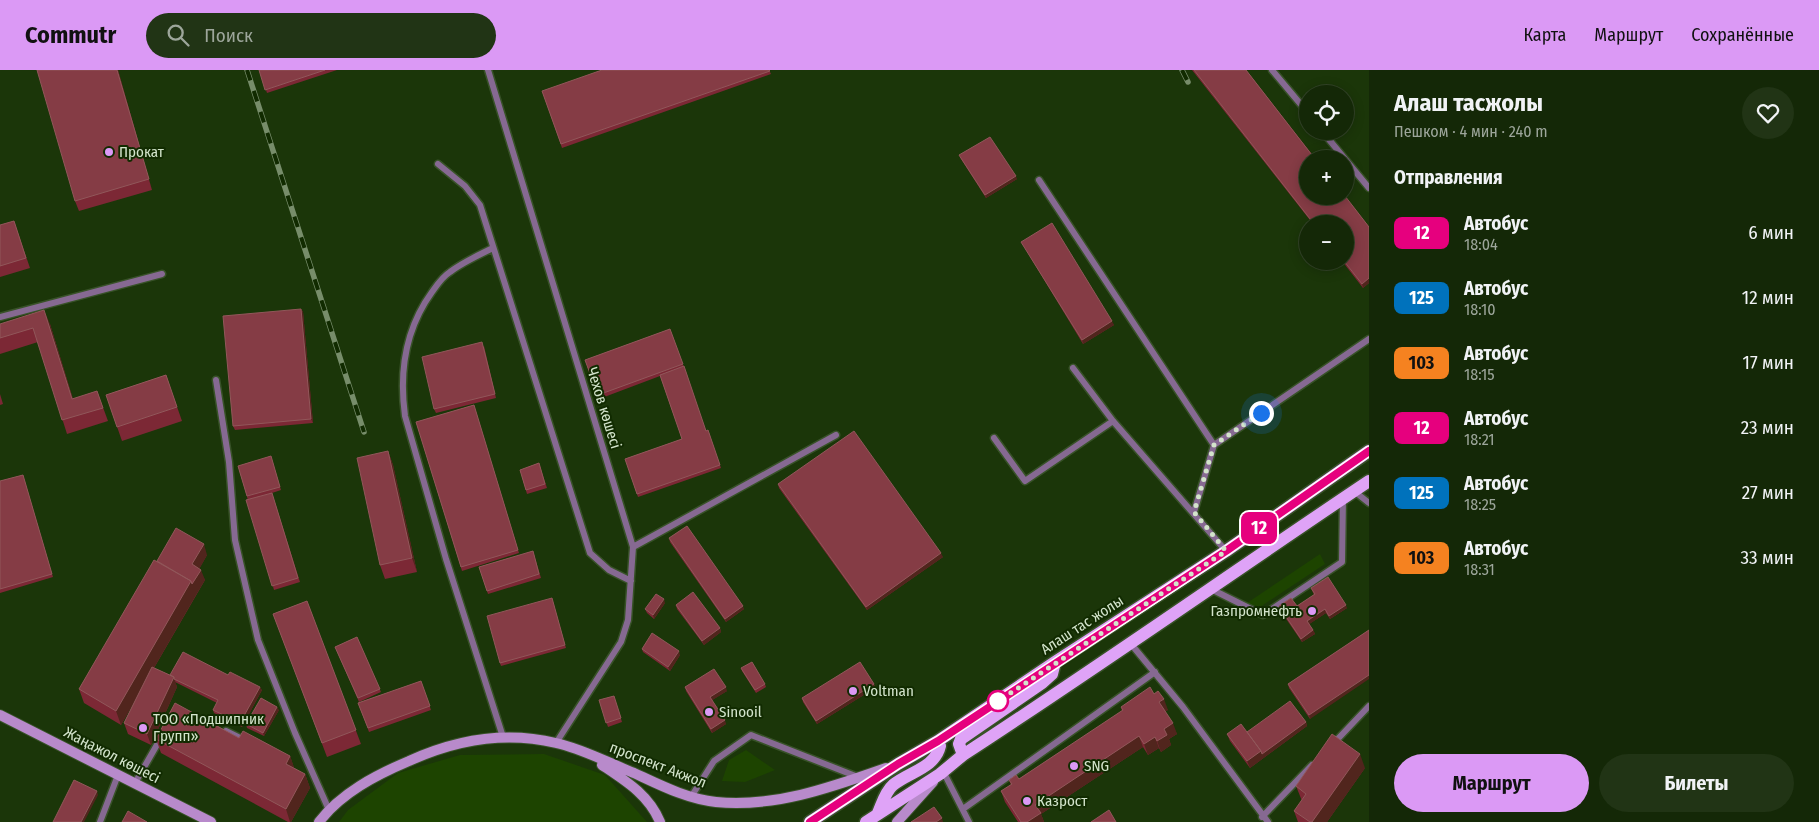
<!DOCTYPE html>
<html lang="ru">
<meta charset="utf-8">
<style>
:root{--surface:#142807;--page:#213415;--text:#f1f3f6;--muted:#9da69b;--line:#334428;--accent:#db99f5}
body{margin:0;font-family:"Fira Sans Condensed",sans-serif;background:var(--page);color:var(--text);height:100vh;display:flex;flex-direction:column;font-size:19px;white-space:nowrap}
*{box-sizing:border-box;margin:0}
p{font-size:16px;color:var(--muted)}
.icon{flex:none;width:28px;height:28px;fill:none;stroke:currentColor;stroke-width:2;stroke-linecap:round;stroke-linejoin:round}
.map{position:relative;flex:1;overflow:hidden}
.drawer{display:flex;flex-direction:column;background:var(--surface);width:450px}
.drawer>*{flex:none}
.badge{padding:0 10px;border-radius:8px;font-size:18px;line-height:32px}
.buttons{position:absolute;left:1299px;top:15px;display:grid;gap:10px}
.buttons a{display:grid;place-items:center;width:55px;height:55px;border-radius:50%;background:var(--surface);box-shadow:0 2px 12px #0003,0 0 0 1px var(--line);font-size:25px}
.you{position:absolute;width:25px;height:25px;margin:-12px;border:4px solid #fff;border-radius:50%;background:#1a73e8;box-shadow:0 0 0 8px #1a73e833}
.map>.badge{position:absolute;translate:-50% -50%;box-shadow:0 0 0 2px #fff}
h2{padding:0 25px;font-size:19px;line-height:45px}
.round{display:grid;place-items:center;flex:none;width:52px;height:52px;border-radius:26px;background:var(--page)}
.head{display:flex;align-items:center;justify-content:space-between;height:85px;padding:0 25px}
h1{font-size:24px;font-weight:700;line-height:38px}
.cta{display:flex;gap:10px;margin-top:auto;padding:10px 25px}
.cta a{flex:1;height:58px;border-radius:30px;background:var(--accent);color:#111;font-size:20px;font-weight:700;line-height:58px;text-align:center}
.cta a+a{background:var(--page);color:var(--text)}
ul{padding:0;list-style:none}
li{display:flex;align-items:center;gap:15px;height:65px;padding:0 25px}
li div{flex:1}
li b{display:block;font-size:19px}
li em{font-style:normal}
li .badge{min-width:55px;font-weight:700;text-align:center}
header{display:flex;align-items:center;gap:30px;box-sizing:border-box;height:70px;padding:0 25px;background:var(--accent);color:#111}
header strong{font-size:24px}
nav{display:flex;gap:28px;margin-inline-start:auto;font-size:18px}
.search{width:350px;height:45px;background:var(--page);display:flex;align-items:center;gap:12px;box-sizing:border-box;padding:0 18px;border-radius:28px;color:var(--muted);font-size:19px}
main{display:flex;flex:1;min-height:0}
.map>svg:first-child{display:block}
</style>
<header>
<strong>Commutr</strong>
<div class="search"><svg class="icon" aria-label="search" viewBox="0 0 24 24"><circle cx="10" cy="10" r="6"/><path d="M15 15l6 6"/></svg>Поиск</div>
<nav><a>Карта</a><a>Маршрут</a><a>Сохранённые</a></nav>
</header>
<main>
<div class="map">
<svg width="1369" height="752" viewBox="0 0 1369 752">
<rect width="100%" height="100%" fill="#1b3609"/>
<path fill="#1d4400" d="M1320 484 1325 494 1260 537 1247 533Z
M746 680 775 700 745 712 722 711 729 690Z
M544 684 605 705 647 752H339L348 740 398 703 460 685Z"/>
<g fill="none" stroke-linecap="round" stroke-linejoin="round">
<defs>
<path id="lane" d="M488 0 633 477 628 550 621 572 556 673
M1272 0 1308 43
M1322 61 1345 89
M1345 89 1369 118
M438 94 465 116 480 135 590 483 609 500 631 511
M1039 110 1214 375
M493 178C479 185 463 192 450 202 442 207 437 215 432 222 406 258 399 302 405 346L446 489 503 667
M0 247 162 204
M1073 298 1113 351 1226 481
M216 310 229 392 235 470 258 570 295 663 329 740
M994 368 1025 411 1113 351
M1354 421 1369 433
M1194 442 1214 375 1369 269
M633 477 836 365
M1211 519 1263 545 1342 492 1343 428
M1131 574 1183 637 1268 752
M226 661 246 671
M1333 674 1369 636
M943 701 969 752
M135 713 162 666
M691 727 714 691 751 665 858 707
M963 739 1155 602
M1262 747 1312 695
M100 752 118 705"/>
<path id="secondary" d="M0 645 211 752
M602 695C626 711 649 725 660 752
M319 752C341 723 376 705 409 691 455 670 506 661 556 673 583 679 609 693 634 703 660 715 687 729 716 732 774 738 832 717 886 698
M897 752 933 712"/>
<path id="primary" d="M963 685 959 674 961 669 1042 613 1052 604 1055 592
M878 743C882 734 885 722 893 715 909 702 935 698 940 676L938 671
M810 752 898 694 938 671 1055 592 1226 481 1369 381
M866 752 940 704 963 685C1100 596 1233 502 1369 411"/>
</defs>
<use href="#lane" stroke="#385228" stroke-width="9"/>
<use href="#secondary" stroke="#385228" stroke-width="12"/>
<use href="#primary" stroke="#385228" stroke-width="15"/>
<use href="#lane" stroke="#866992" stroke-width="6"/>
<use href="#secondary" stroke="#b88acb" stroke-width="10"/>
<use href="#primary" stroke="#dfa3f7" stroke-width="12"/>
<defs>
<path id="rail" d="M247 0 364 362
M1182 0 1188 12"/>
</defs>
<use href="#rail" stroke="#778d6a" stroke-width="5.5"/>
<use href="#rail" stroke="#112b00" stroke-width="4" stroke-dasharray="11" stroke-linecap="butt"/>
</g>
<path fill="#7c2835" d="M118 0 152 120 79 141 75 131Z
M259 0H337L267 23Z
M769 0 771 4 562 78 542 21Z
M1192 0H1246L1369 157V213L1363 218 1342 191H1345V154H1313Z
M959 85 1017 109 986 128 961 89Z
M14 151 30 198 0 207V155Z
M1021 172 1114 255 1083 274 1023 175Z
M301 239 303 242 313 353 235 360 233 356Z
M0 254H50L73 329 97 321 108 351 67 364 38 272 0 284Z
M670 259 685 300 706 361 708 360 721 398 638 427 625 389 682 369 660 306 599 329 585 290Z
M484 276 496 328 436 343 434 339Z
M166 305 182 351 122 371 106 325Z
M0 324 3 334 0 335Z
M474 335 519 483 462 501 416 352Z
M388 381 393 395 417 502 385 509 380 495Z
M271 386 281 420 272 423 300 512 274 520 238 396Z
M539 393 547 418 527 424 520 400Z
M23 405 53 507 0 523V411Z
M778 414 943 487 867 540 779 418Z
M669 468 744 539 726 552 670 472Z
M533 481 541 508 488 524 479 497Z
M207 485 199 499 205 510 154 598 170 605H228L262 620 242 657 214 643 213 640 217 633 175 612 177 617 151 675 128 664 124 653 140 621 121 655 84 633 79 619 157 491Z
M1311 518 1347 538 1330 549 1326 543 1309 554 1313 560 1315 564 1302 572 1280 540 1279 536H1297L1314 525Z
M552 528 566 578 501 596 500 593Z
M307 531 361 674 327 687 273 544Z
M665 533 654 549 647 543 645 539Z
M676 535 720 558 721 562 704 575 677 539Z
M1369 560 1310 649 1289 618 1288 614Z
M357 567 381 622 359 632 335 577Z
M642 579 680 585 670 601 643 582Z
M741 598 765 614 766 617 756 623 742 601Z
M421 611 431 640 369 662 358 633Z
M874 614 875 618 817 654 803 632 802 628Z
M685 617 727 621 712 630 726 654 712 663 686 621Z
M1154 624 1168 640 1165 641 1177 664 1169 669 1171 675 1161 682 1159 678 1148 685 1143 677 1041 744 1044 752H1018L1005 732 1001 721 1011 715 1009 710 1019 709 1122 641 1121 637Z
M614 626 622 652 608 657 599 630Z
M279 640 264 666 247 658 246 654Z
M1306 652 1307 656 1250 698 1230 671 1227 664 1247 662Z
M239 668 290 686 294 698 305 704 310 718 291 752H288L161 683 156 669Z
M1365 698 1327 752H1298L1294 741 1302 731 1296 716Z"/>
<path fill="#51251d" d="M117 0H118L152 120 149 109Z
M1016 106 1017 109 986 128 985 125Z
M1369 208V213L1363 218 1362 214Z
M301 239 303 242 313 353 311 349Z
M44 240 50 254 77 343 72 329Z
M1112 251 1114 255 1083 274 1082 270Z
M388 381 393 395 417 502 412 488Z
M204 474 207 485 196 505 192 494Z
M941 483 943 487 867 540 866 537Z
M201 500 205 510 196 525 192 514Z
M191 511 196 525 121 655 116 641Z
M664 529 665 533 654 549 653 545Z
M1346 535 1347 538 1330 549 1329 546Z
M743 536 744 539 726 552 725 549Z
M1325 539 1326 543 1308 555 1307 551Z
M720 558 721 562 704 575 702 571Z
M1313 560 1315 564 1302 572 1301 569Z
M679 581 680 585 670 601 668 597Z
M1369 605V609L1310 649 1309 645Z
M174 607 177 617 151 675 147 664Z
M874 614 875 618 817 654 816 651Z
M260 617 262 620 242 657 240 653Z
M726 617 727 621 711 631 710 627Z
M1164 629 1168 640 1163 643 1159 632Z
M277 637 279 640 264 666 263 663Z
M725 650 726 654 712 663 711 659Z
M1306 652 1307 656 1250 698 1247 691 1261 681Z
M1173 653 1177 664 1169 669 1171 675 1161 682 1157 671 1164 659Z
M1139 666 1143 677 1041 744 1044 752H1027L1035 735Z
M1155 667 1159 678 1148 685 1144 674Z
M1360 684 1365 698 1327 752H1312Z
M290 686 295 700 286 694Z
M305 704 310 718 291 752H290L286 739Z
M97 721 98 725 84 752H81Z
M942 748 943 752H936Z"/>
<path fill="#853c45" stroke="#91575a" d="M37 0H117L149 109 75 131Z
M259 0H325L265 20Z
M602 0H769L770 1 561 74 542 21Z
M1194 0H1246L1315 89H1308V126H1345L1369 157V208L1362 214 1344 191H1345V154H1314Z
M990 67 1016 106 985 125 959 85Z
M14 151 26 188 0 196V155Z
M1052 153 1112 251 1082 270 1021 172Z
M301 239 311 349 233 356 223 246Z
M44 240 72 329 97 321 103 338 62 350 33 258 0 268V254Z
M670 259 683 294 598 325 585 290Z
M482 272 495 324 434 339 422 287Z
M684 296 706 361 708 360 720 395 637 424 625 389 682 369 660 305Z
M166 305 177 337 117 357 106 325Z
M474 335 518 480 461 497 416 352Z
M854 361 941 483 866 537 778 414Z
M388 381 412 488 380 495 357 388Z
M271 386 280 417 247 426 238 396Z
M539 393 545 414 526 420 520 400Z
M23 405 52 504 0 519V411Z
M272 423 298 508 272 516 246 430Z
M687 456 743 536 725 549 669 468Z
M176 458 204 474 192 494 201 500 192 514 191 511 157 491Z
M533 481 539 504 487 521 479 497Z
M154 490 191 511 116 641 79 619Z
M1328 507 1346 535 1329 546 1325 539 1307 551 1313 560 1301 569 1279 536 1291 528 1297 536 1315 524 1311 518Z
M693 522 720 558 702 571 676 535Z
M656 524 664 529 653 545 645 539Z
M552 528 565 575 500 593 487 546Z
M307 531 356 660 322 673 273 544Z
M1369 560V605L1309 645 1288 614Z
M652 563 679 581 668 597 642 579Z
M357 567 380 619 358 628 335 577Z
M183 582 228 605 230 602 260 617 240 653 213 640 218 630 174 609V607L170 605Z
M752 592 765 614 755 620 741 598Z
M860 592 874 614 816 651 802 628Z
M152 597 174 607 147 664 124 653Z
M714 599 726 617 710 627 725 650 711 659 685 617Z
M421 611 430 636 368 658 358 633Z
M1150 617 1154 624 1158 621 1164 629 1159 632 1173 653 1164 659 1167 665 1157 671 1155 667 1144 674 1139 666 1035 735 1041 743 1027 752H1021L1001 721 1012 714 1009 710 1016 705 1019 709 1123 640 1121 637Z
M614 626 621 648 606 653 599 630Z
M261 628 277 637 263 663 246 654Z
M1290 631 1306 652 1262 684 1261 681 1247 662Z
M175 633 239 668 243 661 290 686 286 694 305 704 286 739 156 669Z
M1241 654 1261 681 1247 691 1227 664Z
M1332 664 1360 684 1312 752H1310L1294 741 1306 724 1296 716Z
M74 710 97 721 81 752H53Z
M934 737 942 748 936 752H911Z
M1109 740 1116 752H1091Z
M128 741 147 752H122Z"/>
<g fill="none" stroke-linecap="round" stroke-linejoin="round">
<defs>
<path id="line" d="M810 752 898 694 938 671 1226 481 1369 381"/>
</defs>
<use href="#line" stroke="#fff" stroke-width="11"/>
<use href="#line" stroke="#e6007e" stroke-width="8"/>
<path stroke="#d3e4cb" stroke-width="5" stroke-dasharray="0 9" d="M998 631 997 632 1226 481 1194 442 1214 375 1261 343"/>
</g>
<g fill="#db99f5" stroke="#112b00" stroke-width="2">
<circle cx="109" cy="82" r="5"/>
<circle cx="1312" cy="541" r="5"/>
<circle cx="853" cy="621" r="5"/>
<circle cx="709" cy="642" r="5"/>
<circle cx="143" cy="658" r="5"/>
<circle cx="1074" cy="696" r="5"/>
<circle cx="1027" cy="731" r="5"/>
</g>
<circle fill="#fff" stroke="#e6007e" stroke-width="2.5" cx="998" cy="631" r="10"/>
<g text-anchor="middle" stroke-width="4" stroke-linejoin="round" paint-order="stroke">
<g font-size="15" fill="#d3e4cb" stroke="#112b00" text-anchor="start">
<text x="119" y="87">Прокат</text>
<text x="1302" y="546" text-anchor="end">Газпромнефть</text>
<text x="863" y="626">Voltman</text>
<text x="719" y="647">Sinooil</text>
<text x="153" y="654">ТОО «Подшипник<tspan x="153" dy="17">Групп»</tspan></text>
<text x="1084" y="701">SNG</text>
<text x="1037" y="736">Казрост</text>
</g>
<g font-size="15" fill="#d3e4cb" stroke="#112b00">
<text transform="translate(604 338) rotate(73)" y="5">Чехов көшесі</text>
<text transform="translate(1082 555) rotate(-33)" y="5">Алаш тас жолы</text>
<text transform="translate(112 685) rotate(27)" y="5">Жаңажол көшесі</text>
<text transform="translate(658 695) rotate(21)" y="5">проспект Акжол</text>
</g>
</g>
</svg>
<div class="buttons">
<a><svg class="icon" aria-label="locate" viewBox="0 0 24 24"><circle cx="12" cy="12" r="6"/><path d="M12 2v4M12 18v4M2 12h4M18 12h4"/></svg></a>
<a>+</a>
<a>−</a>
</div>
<div class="you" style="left:1261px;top:343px"></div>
<b class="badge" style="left:1259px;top:458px;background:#e6007e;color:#fff">12</b>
</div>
<section class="drawer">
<div class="head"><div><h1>Алаш тасжолы</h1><p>Пешком · 4 мин · 240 m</p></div><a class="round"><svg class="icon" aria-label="heart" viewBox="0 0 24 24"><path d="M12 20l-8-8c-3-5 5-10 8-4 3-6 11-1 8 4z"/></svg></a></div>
<h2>Отправления</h2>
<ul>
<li><span class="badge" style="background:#e6007e;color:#fff">12</span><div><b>Автобус</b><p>18:04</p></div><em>6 мин</em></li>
<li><span class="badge" style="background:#0072bc;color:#fff">125</span><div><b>Автобус</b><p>18:10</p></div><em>12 мин</em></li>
<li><span class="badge" style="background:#f58220;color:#111">103</span><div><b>Автобус</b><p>18:15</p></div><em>17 мин</em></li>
<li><span class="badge" style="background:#e6007e;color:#fff">12</span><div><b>Автобус</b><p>18:21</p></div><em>23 мин</em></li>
<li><span class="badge" style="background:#0072bc;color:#fff">125</span><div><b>Автобус</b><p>18:25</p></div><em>27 мин</em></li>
<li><span class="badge" style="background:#f58220;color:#111">103</span><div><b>Автобус</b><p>18:31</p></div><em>33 мин</em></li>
</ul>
<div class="cta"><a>Маршрут</a><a>Билеты</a></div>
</section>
</main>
